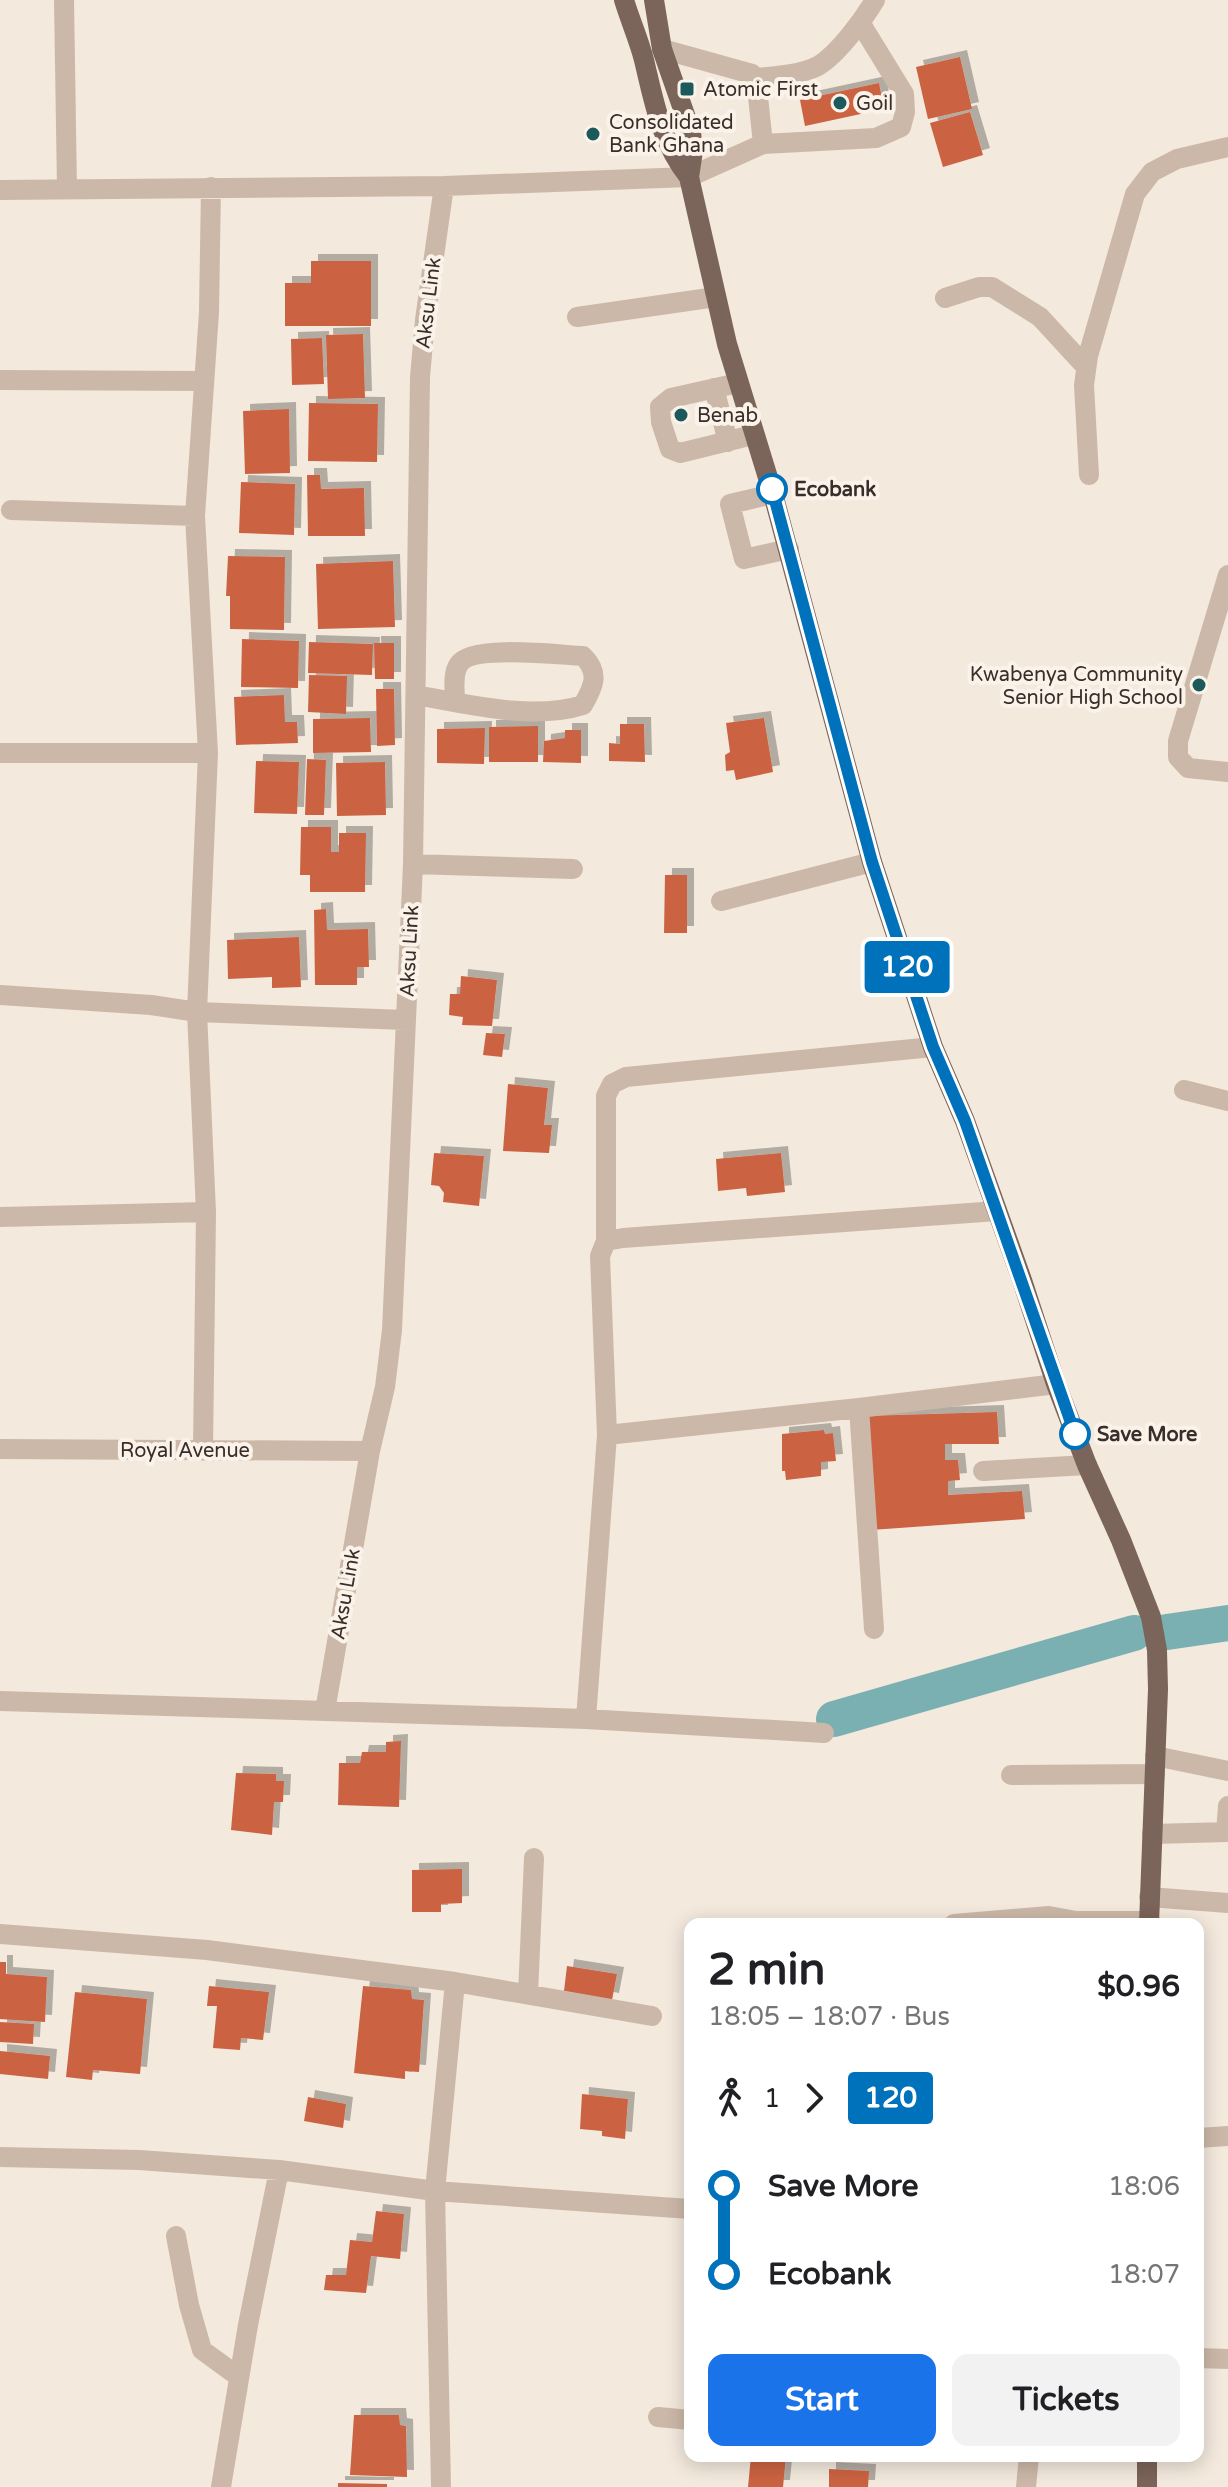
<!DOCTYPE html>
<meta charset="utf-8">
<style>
:root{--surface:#fff;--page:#f2f2f2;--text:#202124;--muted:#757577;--accent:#1a73e8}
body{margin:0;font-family:"Varela Round",sans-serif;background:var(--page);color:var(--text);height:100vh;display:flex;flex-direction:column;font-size:30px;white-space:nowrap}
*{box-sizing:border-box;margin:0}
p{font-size:26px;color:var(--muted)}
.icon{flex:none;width:44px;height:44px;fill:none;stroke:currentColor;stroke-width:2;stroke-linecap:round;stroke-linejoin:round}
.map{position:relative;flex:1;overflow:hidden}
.panel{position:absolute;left:684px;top:1918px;width:520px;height:544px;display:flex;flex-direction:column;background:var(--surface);border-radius:16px;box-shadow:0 4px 20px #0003}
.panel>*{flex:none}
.badge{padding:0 16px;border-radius:6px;font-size:28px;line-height:52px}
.map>.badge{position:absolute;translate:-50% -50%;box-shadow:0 0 0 4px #fff}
.legs{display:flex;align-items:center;gap:12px;height:88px;padding:0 24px;font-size:26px}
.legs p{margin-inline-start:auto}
.headline{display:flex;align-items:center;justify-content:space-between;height:136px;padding:0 24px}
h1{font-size:44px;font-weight:800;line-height:60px}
.button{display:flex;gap:16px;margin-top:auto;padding:16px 24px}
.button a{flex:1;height:92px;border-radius:16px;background:var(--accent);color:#fff;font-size:32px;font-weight:800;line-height:92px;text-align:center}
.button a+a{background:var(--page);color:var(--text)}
ul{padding:0 24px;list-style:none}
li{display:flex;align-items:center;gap:28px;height:88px;font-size:30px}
li i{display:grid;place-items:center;width:12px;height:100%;margin:0 10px;background:currentColor}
li i::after{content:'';width:20px;height:20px;margin:-10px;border:6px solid;border-radius:50%;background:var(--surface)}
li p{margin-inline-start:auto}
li:first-child i{background:linear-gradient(#0000 50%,currentColor 0)}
li:last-child i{background:linear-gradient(currentColor 50%,#0000 0)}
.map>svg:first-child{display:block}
</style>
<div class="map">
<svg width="1228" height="2487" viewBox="0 0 1228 2487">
<defs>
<filter id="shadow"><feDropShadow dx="7" dy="-7" stdDeviation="0" flood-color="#0004"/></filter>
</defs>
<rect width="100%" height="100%" fill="#f3e9dd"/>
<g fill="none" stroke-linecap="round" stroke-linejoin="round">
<path stroke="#7ab0b2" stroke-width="36" d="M1167 1632 1228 1623
M834 1719 1134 1633"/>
</g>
<path fill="#cb6343" filter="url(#shadow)" d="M960 57 972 109 928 119 916 67Z
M879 83 884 109 805 126 800 100Z
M970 112 983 155 943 167 930 123Z
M311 261H371V326H285V283H311Z
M363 334 365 398 328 399 326 335Z
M322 338 324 384 292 385 291 339Z
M309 403 378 404 377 462 308 461Z
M289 409 290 473 245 474 243 411Z
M307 475H320L321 489 364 488 365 536H308Z
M241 482 295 484 294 535 239 533Z
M228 556 285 557 284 630 230 629V596H226Z
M393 561 395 627 318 629 316 564Z
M242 639 299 641 298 688 241 687Z
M309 642 373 644 372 675 308 673Z
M374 643H394V679H375Z
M309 675 347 676 346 714 308 712Z
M376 689H394L395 745 377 746Z
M284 695 285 722H297L298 743 236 745 234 697Z
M370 718 371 752 313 753V719Z
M764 718 773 772 736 780 734 770 726 771 725 755 730 752 726 723Z
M620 724H644L645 762 609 761V743L620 744Z
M538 726V762H489V727Z
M485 728 484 764 437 763V729Z
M565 730H581V763L543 762 544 741 565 738Z
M307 759 326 760 324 815H305Z
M256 761 299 762 297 814 254 813Z
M385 762 386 815 337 816 336 763Z
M301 827H331V852H339V833H366L365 892H310V875H300Z
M665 875H687V933H664Z
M326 909 327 930 368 929 369 967H357V985H315L314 910Z
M299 937 301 987 272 988V977L228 979 227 940Z
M461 976 497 980 492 1026 462 1025 463 1017 449 1015 450 994H460Z
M486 1033 505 1034 502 1057 483 1055Z
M508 1084 548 1088 544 1125H552L549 1153 503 1151Z
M434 1153 484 1156 479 1206 443 1202 444 1193 439 1186 431 1185Z
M781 1153 785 1192 747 1196 746 1188 718 1191 716 1159Z
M997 1412 999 1444H945V1460H958L960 1480 948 1481V1495L1022 1491 1025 1519 871 1530 866 1416Z
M824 1430 825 1434 833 1433 836 1461 821 1462V1476L786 1480 785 1471H782V1434Z
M401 1741 399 1807 338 1805 339 1763H360L362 1752H386V1742Z
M236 1773 276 1774V1781H284L283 1802H274L272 1835 231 1830Z
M462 1869V1903L441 1904V1912H412V1870Z
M0 1962H6V1974L47 1977 45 2022 0 2019Z
M567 1966 617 1974 612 2000 564 1991Z
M209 1986 269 1992 263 2040 241 2038 240 2050 213 2048 217 2006H207Z
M363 1986 411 1990 412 1999 424 2000 419 2072 405 2071V2079L354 2073Z
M75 1992 147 1999 140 2074 93 2070 92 2080 66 2077Z
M0 2022 34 2024 33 2044 0 2042Z
M0 2051 50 2056 48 2079 0 2074Z
M582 2094 628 2099 625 2139 602 2136V2131L580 2129Z
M308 2097 346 2104 343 2128 304 2121Z
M376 2211 404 2214 400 2259 371 2256 366 2293 324 2290 326 2275H346L350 2240 372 2242Z
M354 2415H399L400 2425 406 2426 407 2477 350 2475Z
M751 2456H786L783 2487H748Z
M829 2469 869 2471 868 2487H829Z
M338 2483 387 2484V2487H338Z"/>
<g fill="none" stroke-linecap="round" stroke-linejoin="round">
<path stroke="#ccb8a8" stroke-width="20" d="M64 0 67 189
M662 49 752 74 756 78 763 144
M756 78C776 76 800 75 818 66 838 54 863 20 875 0
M0 190 444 186 689 177 763 144 876 138 901 127 905 112 904 94 861 24
M945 298 979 287H992L1040 317 1086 367
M577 317 716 297
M0 380 204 381
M738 383 671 398 660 407 661 422 670 449 680 453 753 435
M714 388 728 442
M1089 475 1084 385 1088 356 1135 194 1152 172 1177 159 1228 147
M773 494 730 504 744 559 789 549
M11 510 195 516
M1228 575 1178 741V757L1188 768 1228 772
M416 695C466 704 533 721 583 705 594 686 600 673 583 656 560 655 472 644 459 664 452 674 455 690 455 702
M0 753H208
M413 864 573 869
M721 901 872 862
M0 995 151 1005 197 1012 405 1020
M1184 1090 1228 1101
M0 1217 206 1212
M606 1241V1096L612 1084 626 1077 933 1047
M859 1408 874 1629
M607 1435 600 1256 606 1241 623 1238 997 1211
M0 1449 370 1451
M203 1451 206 1212 197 1012 208 753 195 516 209 312 211 187
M983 1471 1087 1465
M0 1701 586 1719 824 1733
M325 1711 370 1451 385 1387 392 1330 413 864 420 377 425 320 444 186
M586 1719 607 1435 859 1408 1056 1384
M1155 1756 1228 1771
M1011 1775 1155 1774
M1226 1832 1228 1806
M1152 1834 1228 1832
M1149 1897 1228 1903
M954 1924 1049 1916 1076 1921H1149
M0 1934 207 1950 455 1982 435 2191 690 2209
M455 1982 652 2016
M528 1994 534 1858
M1198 2138 1228 2136
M0 2157 139 2160 279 2170 435 2191 441 2487
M176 2236 189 2305 202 2350 239 2377
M1198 2358 1228 2359
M658 2417 690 2420
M221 2487 248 2325 279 2170
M1026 2487 1029 2456"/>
<path stroke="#7b6459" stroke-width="20" d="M624 0C630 20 639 40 644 60 654 102 661 142 689 177
M654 0 662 49 691 132 693 151 689 177 727 344 773 494 872 862 933 1047 965 1121 1022 1280 1056 1384 1087 1465 1121 1540 1151 1617 1157 1650 1158 1689 1149 1924
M1147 2456V2487"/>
</g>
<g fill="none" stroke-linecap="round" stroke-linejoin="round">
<defs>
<path id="line-1" d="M772 489 872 862 933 1047 965 1121 1075 1434"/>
</defs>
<use href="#line-1" stroke="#fff" stroke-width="18"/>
<use href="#line-1" stroke="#0072bc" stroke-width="12"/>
</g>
<g fill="#1c595d" stroke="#fbf3ea" stroke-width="3">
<rect x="679" y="81" width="16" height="16" rx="4"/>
<circle cx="840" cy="103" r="8"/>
<circle cx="593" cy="134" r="8"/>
<circle cx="681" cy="415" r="8"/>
<circle cx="1199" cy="685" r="8"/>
</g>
<g fill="#fff" stroke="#0072bc" stroke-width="4">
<circle cx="772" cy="489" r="14"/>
<circle cx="1075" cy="1434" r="14"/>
</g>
<g text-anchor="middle" stroke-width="8" stroke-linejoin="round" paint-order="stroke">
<g font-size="20" fill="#392e29" stroke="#fbf3ea" text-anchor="start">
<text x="703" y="96">Atomic First</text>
<text x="856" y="110">Goil</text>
<text x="609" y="129">Consolidated<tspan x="609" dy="23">Bank Ghana</tspan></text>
<text x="697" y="422">Benab</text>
<text x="1183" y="681" text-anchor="end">Kwabenya Community<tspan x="1183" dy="23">Senior High School</tspan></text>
</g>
<g font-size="20" fill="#392e29" stroke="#fbf3ea">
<text transform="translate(428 303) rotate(-83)" y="7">Aksu Link</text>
<text transform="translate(409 951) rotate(-87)" y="7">Aksu Link</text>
<text x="185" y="1457">Royal Avenue</text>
<text transform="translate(345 1594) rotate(-80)" y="7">Aksu Link</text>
</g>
<g font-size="20" font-weight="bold" fill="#392e29" stroke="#fbf3ea" text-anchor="start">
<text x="794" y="496">Ecobank</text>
<text x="1097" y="1441">Save More</text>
</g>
</g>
</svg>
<b class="badge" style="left:907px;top:967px;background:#0072bc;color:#fff">120</b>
<section class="panel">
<div class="headline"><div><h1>2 min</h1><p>18:05 – 18:07 · Bus</p></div><b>$0.96</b></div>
<div class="legs"><svg class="icon" aria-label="walk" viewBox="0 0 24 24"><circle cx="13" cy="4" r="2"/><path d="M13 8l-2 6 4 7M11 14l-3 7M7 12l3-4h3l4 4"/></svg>1<svg class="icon" aria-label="forward" viewBox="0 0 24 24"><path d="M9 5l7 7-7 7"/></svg><b class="badge" style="background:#0072bc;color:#fff">120</b></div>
<ul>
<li><i style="color:#0072bc"></i><b>Save More</b><p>18:06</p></li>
<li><i style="color:#0072bc"></i><b>Ecobank</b><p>18:07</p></li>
</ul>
<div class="button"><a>Start</a><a>Tickets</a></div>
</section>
</div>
